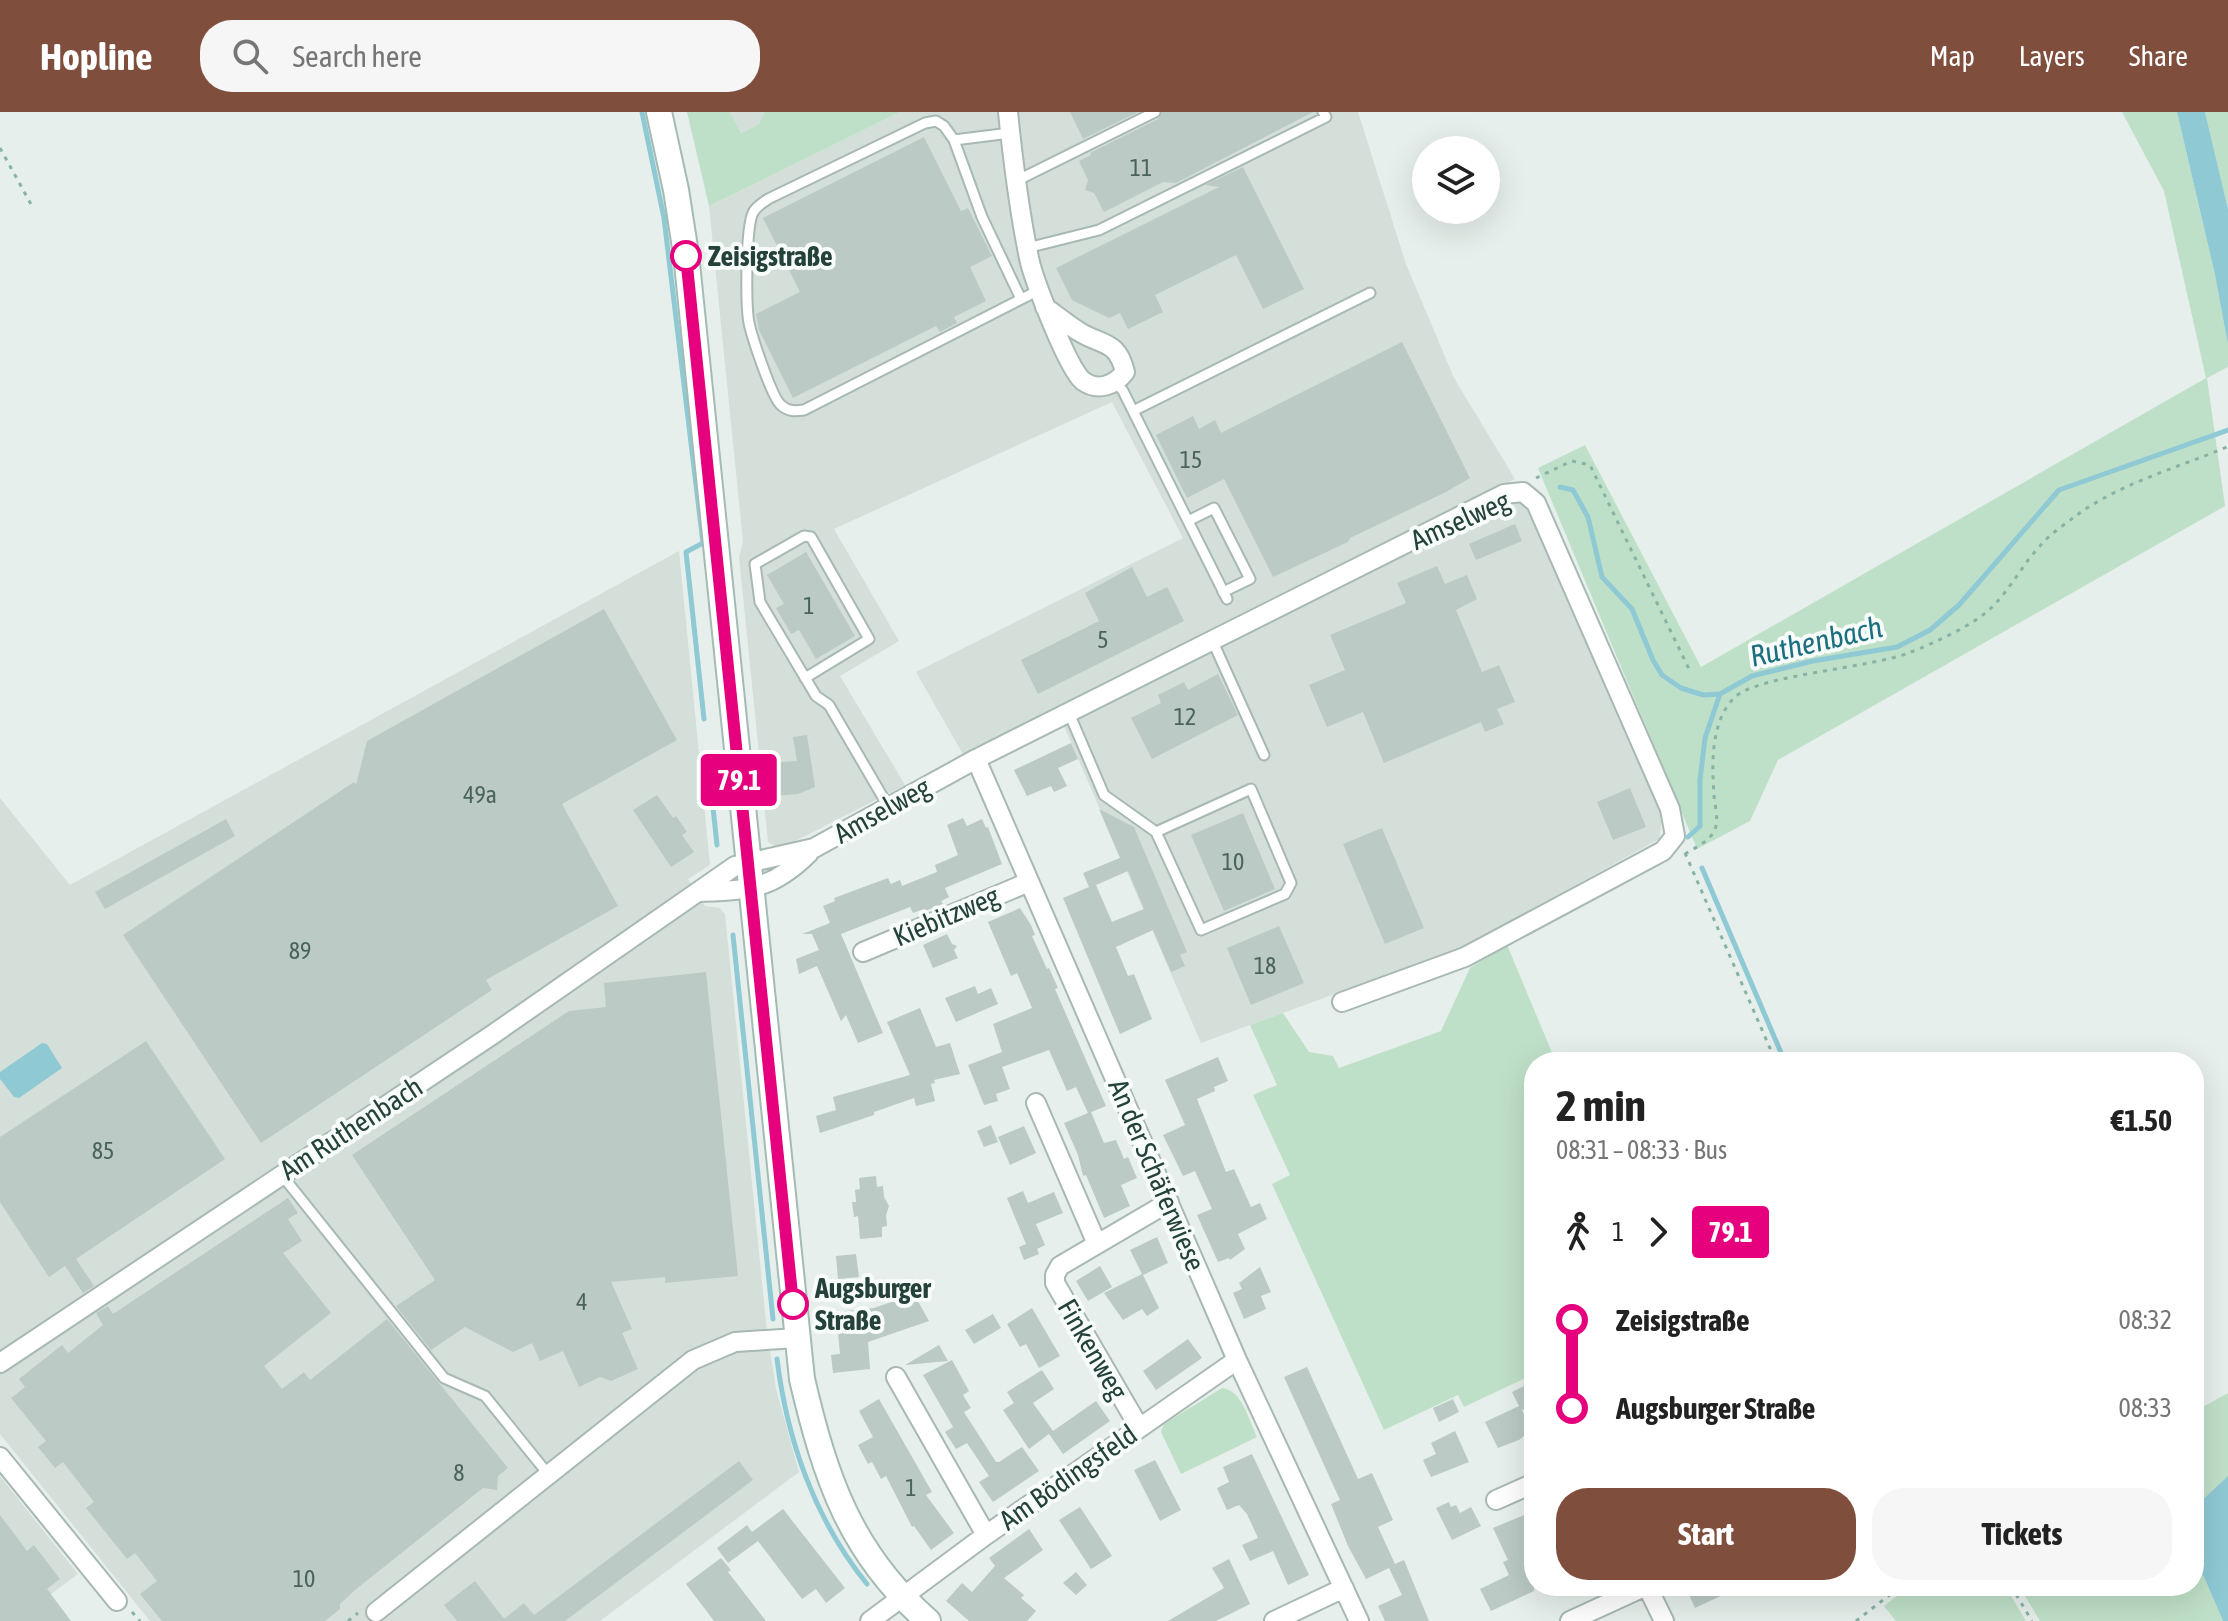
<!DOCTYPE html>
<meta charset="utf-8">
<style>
:root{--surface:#fff;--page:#f6f6f6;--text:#222;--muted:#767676;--accent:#804e3d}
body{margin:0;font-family:"Asap Condensed",sans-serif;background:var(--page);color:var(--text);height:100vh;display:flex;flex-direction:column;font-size:30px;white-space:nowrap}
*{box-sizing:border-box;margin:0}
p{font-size:26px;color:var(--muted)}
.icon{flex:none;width:44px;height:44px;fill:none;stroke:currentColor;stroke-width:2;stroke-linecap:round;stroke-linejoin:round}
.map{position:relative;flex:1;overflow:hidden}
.panel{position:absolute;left:1524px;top:940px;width:680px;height:544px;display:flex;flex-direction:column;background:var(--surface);border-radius:32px;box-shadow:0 8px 32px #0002}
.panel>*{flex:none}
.badge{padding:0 16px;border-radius:6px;font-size:28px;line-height:52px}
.buttons{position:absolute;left:1412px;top:24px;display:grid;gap:16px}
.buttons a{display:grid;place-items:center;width:88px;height:88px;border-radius:50%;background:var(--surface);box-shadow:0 8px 32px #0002;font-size:40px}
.map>.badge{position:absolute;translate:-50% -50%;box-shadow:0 0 0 4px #fff}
.legs{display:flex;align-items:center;gap:12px;height:88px;padding:0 32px;font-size:26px}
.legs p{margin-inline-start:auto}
.summary{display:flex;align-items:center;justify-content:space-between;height:136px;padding:0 32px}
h1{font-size:44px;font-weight:700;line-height:60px}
.action{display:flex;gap:16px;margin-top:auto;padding:16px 32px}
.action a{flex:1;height:92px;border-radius:32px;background:var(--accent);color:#fff;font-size:32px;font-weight:700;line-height:92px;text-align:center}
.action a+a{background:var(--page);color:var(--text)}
ul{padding:0 32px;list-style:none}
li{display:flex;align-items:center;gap:28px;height:88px;font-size:30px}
li i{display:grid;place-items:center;width:12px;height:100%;margin:0 10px;background:currentColor}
li i::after{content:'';width:20px;height:20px;margin:-10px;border:6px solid;border-radius:50%;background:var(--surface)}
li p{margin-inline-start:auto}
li:first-child i{background:linear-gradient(#0000 50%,currentColor 0)}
li:last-child i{background:linear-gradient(currentColor 50%,#0000 0)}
header{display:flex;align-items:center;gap:48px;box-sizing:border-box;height:112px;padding:0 40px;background:var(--accent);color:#fff}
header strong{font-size:38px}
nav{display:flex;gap:44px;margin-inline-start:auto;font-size:28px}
.search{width:560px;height:72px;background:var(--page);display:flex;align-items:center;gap:20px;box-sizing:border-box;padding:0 28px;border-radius:32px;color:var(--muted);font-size:30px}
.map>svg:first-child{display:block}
</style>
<header>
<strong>Hopline</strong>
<div class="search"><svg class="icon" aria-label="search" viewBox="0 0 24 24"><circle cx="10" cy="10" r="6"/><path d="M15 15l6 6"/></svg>Search here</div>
<nav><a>Map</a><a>Layers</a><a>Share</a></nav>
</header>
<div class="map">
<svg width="2228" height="1509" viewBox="0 0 2228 1509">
<rect width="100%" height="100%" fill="#e6efeb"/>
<path fill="#d4dfda" d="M730 0H764L759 12 741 21Z
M900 0H1358L1406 152 1454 266 1515 367 1226 510 964 644 916 560 1183 426 1112 290 834 417 899 529 840 564 905 673 780 737 768 730 739 445 743 430 709 94Z
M1508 389H1521L1531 396 1663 702 1659 727 1463 835 1201 931 1064 614Z
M679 439 710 753 688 767 705 794 720 796 725 802 767 1220 776 1277 799 1360 600 1509H150L0 1322V686L70 773Z
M0 1364 78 1462 15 1509H0Z"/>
<path fill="#bfe0c8" d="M687 0H730L741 21 759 12 764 0H900L709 94Z
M2122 0H2177L2215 163 2228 233V255L2207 266 2225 394 1778 648 1750 709 1697 737 1538 356 1585 333 1701 555 2206 266 2164 79Z
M2205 0H2228V97Z
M1507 833 1556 950H1534V1262L1464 1295 1458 1283 1384 1318 1272 1072 1290 1063 1253 983 1277 973 1250 913 1283 901 1309 940 1333 944 1339 956 1441 919 1470 856Z
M1222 1276C1242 1278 1249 1308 1257 1325L1181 1362 1161 1320 1164 1312Z
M2228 1281V1364L2197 1393 2194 1400V1300Z
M2194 1450 2204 1465 2223 1509H2040L2019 1474H2194Z
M1910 1474H2005L2026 1509H1896L1884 1494Z"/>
<path fill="#8ec9d4" d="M2177 0H2205L2228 97V233L2215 163Z
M42 931 47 932 62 956 19 986 14 985 0 967V960Z
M2228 1364V1509H2223L2204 1465 2194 1450V1400L2197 1393Z"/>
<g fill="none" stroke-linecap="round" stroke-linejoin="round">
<path stroke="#8ec9d4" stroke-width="5" d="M642 0 664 106 703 431 686 440 704 607
M1560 375 1573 378 1588 405 1602 465 1632 497 1653 548 1662 563 1681 576 1703 583 1720 582 1752 564 1813 549 1897 535 1930 518 1959 493 2059 378 2228 318
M709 658 717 733
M1688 725 1700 714V668L1705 626 1720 582
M1702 756 1785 950
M733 823 773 1207
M777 1247C787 1328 815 1408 867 1472"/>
</g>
<path fill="#bbcac4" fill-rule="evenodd" d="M1070 0H1138L1083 27Z
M1162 0H1313L1176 71 1163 70 1104 100 1094 81 1085 78 1088 68 1079 49 1091 43 1090 41 1158 7Z
M924 25 961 99 968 96 992 144 970 155 986 189 954 205 957 211 940 220 936 214 793 286 759 218 756 202 800 180 763 106Z
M1243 55 1304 177 1263 197 1236 143 1155 183 1163 200 1128 217 1120 201 1109 206 1072 188 1056 156 1219 75 1205 73Z
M1402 230 1470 366 1446 380 1350 426 1348 430 1273 465 1224 367 1187 386 1156 323 1193 304 1199 317 1215 308 1221 321Z
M1515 412 1522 429 1476 448 1469 432Z
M806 440 855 524 816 547 799 518 791 522 776 496 784 492 767 463Z
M1437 454 1445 472 1467 463 1477 487 1456 498 1482 560 1499 553 1515 590 1497 597 1504 612 1485 620 1481 610 1384 651 1363 600 1327 615 1309 573 1345 558 1330 523 1406 491 1397 471Z
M1132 455 1147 485 1167 475 1184 509 1038 582 1021 548 1099 509 1085 481Z
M604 497 677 628 562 692 618 794 486 868 492 878 261 1031 123 823 354 670 356 673 367 629Z
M1218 562 1238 603 1152 647 1131 606 1161 591 1158 583 1184 570 1188 578Z
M807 623 815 675 798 682 774 684 771 651 797 649 793 625Z
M1071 631 1078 647 1058 656 1067 674 1054 680 1051 674 1027 684 1014 658Z
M1630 676 1646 715 1613 728 1597 690Z
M657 683 673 706 676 704 687 720 682 723 694 740 671 755 633 698Z
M1099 697 1134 715 1187 840 1180 843 1185 854 1171 860 1153 818 1116 835 1128 864 1134 862 1152 907 1120 922 1063 786 1089 775 1083 761 1120 746ZM1128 759 1144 797 1112 810 1096 773Z
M1243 701 1275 777 1224 799 1191 723Z
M963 706 967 714 982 707 986 716 988 715 1002 752 945 776 949 785 941 789 943 792 922 800 921 798 913 801 910 795 841 822 883 921 858 931 846 903 841 909 817 854 799 862 796 847 819 838 812 822H802L830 811 823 794 835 789 834 786 888 766 891 772 900 768 902 774 937 760 935 753 958 743 947 713Z
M226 707 235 724 105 797 95 780Z
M1382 716 1424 816 1385 832 1343 732Z
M1020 796 1031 813 1035 823 1032 824 1047 857 1049 856 1058 876 1055 877 1106 994 1091 1000 1104 1031 1116 1028 1124 1047 1128 1045 1137 1066 1121 1073 1130 1094 1104 1106 1086 1063 1083 1064 1078 1043 1064 1011 1088 1001 1076 975 1067 979 1049 938 1002 955 1010 977 996 982 998 989 984 993 968 953 1002 940 993 912 1032 896 1017 861 1011 864 988 810Z
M1279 814 1304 871 1251 893 1227 836Z
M947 822 952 832 957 834 954 838 958 846 933 856 923 833Z
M706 860 738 1164 665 1171V1165L611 1170 632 1217 622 1221 638 1257 611 1269 600 1265 579 1275 563 1239 540 1249 532 1231 513 1240 465 1215 431 1238 396 1194 435 1168 352 1043 569 899 606 895 604 871Z
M975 874 978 882 991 876 998 892 956 910 945 886Z
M920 896 936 935 950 931 960 962 934 968 935 971 931 972 935 989 916 994 914 986 874 1000V1003L820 1021 816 1004 836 998 833 985 910 963 887 910Z
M146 929 225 1047 76 1147 94 1174 83 1181 65 1154 49 1165 0 1090V1025Z
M1218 945 1228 969 1214 975 1215 979 1197 987 1226 1060 1234 1057 1251 1095 1260 1091 1267 1107 1238 1122 1245 1137 1230 1148 1229 1146 1218 1150 1197 1103 1212 1097 1195 1059 1183 1064 1163 1023 1185 1013 1165 968Z
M991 1013 998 1030 984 1035 977 1019Z
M1024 1014 1036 1041 1010 1053 998 1025Z
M876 1064 877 1075 883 1074 884 1085 889 1094 886 1103 887 1114 882 1115V1125L860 1127 858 1104 854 1105 852 1090H856L855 1078 860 1077 859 1066Z
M1023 1079 1028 1091 1054 1080 1063 1101 1036 1112 1045 1133 1037 1137 1039 1142 1024 1148 1019 1135 1026 1132 1007 1086Z
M288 1086 298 1101 288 1107 302 1129 283 1141 331 1201 264 1254 282 1277 304 1260 310 1268 387 1207 508 1356 498 1364 497 1378 483 1376 355 1478 340 1492V1497L325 1509H162L140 1482 157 1469 135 1441 127 1447 86 1396 94 1390 63 1350 55 1356 38 1335 46 1329 11 1286 25 1275 19 1267 62 1233 68 1241 103 1213 96 1201 108 1194 113 1202Z
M1157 1125 1168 1151 1143 1163 1159 1196 1147 1204 1142 1197 1123 1208 1104 1181 1142 1162 1130 1138Z
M856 1142 859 1165 838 1167 836 1144Z
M1100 1154 1112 1175 1088 1189 1076 1169Z
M1260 1155 1271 1180 1261 1184 1266 1197 1244 1207 1233 1181 1242 1177 1239 1171Z
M914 1182 929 1209 868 1230 870 1257 833 1261 831 1243 840 1242 836 1200 874 1196Z
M1032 1196 1060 1244 1039 1256 1026 1232 1020 1235 1007 1212Z
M993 1202 1001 1216 974 1232 965 1218Z
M1188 1227 1202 1246 1156 1278 1143 1259Z
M939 1233 948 1249 905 1253Z
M952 1248 969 1279 963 1283 971 1296 964 1300 996 1350H999L1022 1335 1039 1359 993 1390 979 1370 989 1364 967 1331 956 1337 945 1320 953 1315 923 1263Z
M1307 1255 1358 1367 1372 1361 1393 1408 1378 1415 1395 1452 1404 1448 1429 1509H1385L1378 1494 1402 1483 1389 1456 1366 1467 1348 1434 1331 1392 1340 1388 1284 1265Z
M1042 1258 1054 1277 1033 1291 1053 1319 1096 1289 1110 1309 1063 1342 1049 1322 1029 1337 1003 1298 1014 1291 1007 1280Z
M1526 1273 1534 1292 1522 1298 1531 1318 1519 1328 1498 1336 1485 1310 1519 1294 1512 1280Z
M879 1287 932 1380 926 1383 954 1421 931 1438 914 1414 912 1415 886 1364 881 1367 872 1350 868 1352 858 1333 873 1325 859 1299Z
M1453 1287 1459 1300 1439 1310 1433 1296Z
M1455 1319 1469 1350 1431 1365 1423 1348 1436 1342 1431 1331Z
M1252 1342 1309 1463 1288 1473 1273 1439 1250 1449 1242 1433 1258 1426 1247 1402 1239 1393 1227 1398 1217 1376 1229 1370 1223 1355Z
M1155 1348 1181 1398 1160 1409 1134 1358Z
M739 1349 753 1368 565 1509H457L444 1493 475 1469 504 1507 524 1491 534 1503Z
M1449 1390 1451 1395 1456 1393 1460 1401 1471 1395 1481 1414 1452 1428 1436 1396Z
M1080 1395 1112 1444 1091 1457 1059 1408Z
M783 1397 845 1476 826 1491 816 1477 802 1487 758 1429 728 1451 717 1436 747 1413 752 1420Z
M1534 1399V1479L1491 1499 1480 1477 1509 1463 1503 1450 1508 1448 1493 1416Z
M0 1403 27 1439 34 1433 60 1467 47 1477 71 1509H0Z
M1029 1417 1043 1438 1004 1466 1024 1483 1021 1486 1036 1499 1027 1509H969L946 1489 962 1471 972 1480 995 1454 989 1446Z
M721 1446 731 1458 728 1460 766 1509H714L686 1472Z
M1229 1447 1250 1492 1216 1509H1168L1224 1476 1212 1456Z
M1076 1460 1087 1473 1076 1483 1063 1471Z
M1685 1474H1742L1695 1496Z"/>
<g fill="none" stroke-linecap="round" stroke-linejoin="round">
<defs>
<path id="lane" d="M954 28 1010 21
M1016 69 1155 0
M1027 136 1099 118 1326 5 1323 0
M1021 187 982 105 954 28 944 14 936 9 925 11 768 87C764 90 757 94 754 99 745 112 746 195 749 211 752 225 772 286 781 293 788 300 796 299 804 298L1039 178
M1117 271 1123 279 1227 487
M1133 299 1370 181
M1188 409 1214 396 1250 467 1223 480
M1213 530 1264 643
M805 566 869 527 811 425 804 424 755 452 760 490 816 584 829 593 888 694
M1069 601 1104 683 1156 720 1201 818 1285 782 1291 771 1251 677 1156 720
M281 1062 444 1266 485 1284 548 1362"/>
<path id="street" d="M1008 0C1013 49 1019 98 1029 146 1033 166 1068 257 1083 269 1098 280 1115 273 1125 260 1117 227 1101 234 1078 219 1067 212 1056 203 1045 195
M976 647 1237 1248 1359 1509
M700 780C749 778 772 778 809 741
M863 840 1029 770
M1036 991 1097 1132
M0 1251 492 923 735 754 814 736 976 647 1504 382 1523 380 1536 391 1670 697 1675 724 1663 739 1465 845 1342 890
M896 1265 986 1423
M1139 1315 1055 1171V1163L1060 1154 1169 1090
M0 1345 117 1489
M1496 1388 1534 1371
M1647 1474 1664 1509
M376 1500 693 1248 735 1230 797 1226
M870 1509 986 1423 1237 1248
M1274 1509 1344 1476
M1570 1509 1646 1474"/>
<path id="secondary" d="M659 0 676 78 686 142 802 1267C825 1365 850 1441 928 1509"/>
</defs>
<use href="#lane" stroke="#a8b8b2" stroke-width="13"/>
<use href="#street" stroke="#a8b8b2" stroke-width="22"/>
<use href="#secondary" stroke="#a4bbb3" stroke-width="28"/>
<path stroke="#86b3a5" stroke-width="3" stroke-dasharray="4 6" stroke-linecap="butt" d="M0 36 33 96
M1536 366 1572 349 1590 353 1690 559
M1685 741 1776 950
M1685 742C1696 735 1713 728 1716 714 1718 705 1715 693 1714 684 1712 653 1710 609 1735 585 1758 563 1872 556 1911 540 1934 531 1974 513 1991 496 2010 478 2022 453 2040 434 2050 422 2065 412 2077 403 2121 371 2177 356 2227 335
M2011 1474 2032 1509
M132 1500 140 1509
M348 1509 358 1501
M1856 1509 1901 1474"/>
<use href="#lane" stroke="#fff" stroke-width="9"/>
<use href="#street" stroke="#fff" stroke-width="18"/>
<use href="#secondary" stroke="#fff" stroke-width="24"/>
</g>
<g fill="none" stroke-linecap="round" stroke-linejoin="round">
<defs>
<path id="line-1" d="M686 144 793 1192"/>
</defs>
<use href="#line-1" stroke="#fff" stroke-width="18"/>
<use href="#line-1" stroke="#e6007e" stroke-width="12"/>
</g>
<g fill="#fff" stroke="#e6007e" stroke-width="4">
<circle cx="686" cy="144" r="14"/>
<circle cx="793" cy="1192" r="14"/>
</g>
<g text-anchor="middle" stroke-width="8" stroke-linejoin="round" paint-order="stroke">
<g font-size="24" fill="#4a645c">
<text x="1141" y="64">11</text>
<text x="1191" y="356">15</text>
<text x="809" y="502">1</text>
<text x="1103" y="536">5</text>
<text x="1185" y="613">12</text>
<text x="480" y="691">49a</text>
<text x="1233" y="758">10</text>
<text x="300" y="847">89</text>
<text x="1265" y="862">18</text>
<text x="103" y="1047">85</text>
<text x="582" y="1198">4</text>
<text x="459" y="1369">8</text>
<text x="911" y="1384">1</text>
<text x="304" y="1475">10</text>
</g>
<g font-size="28" font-weight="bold" fill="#24423a" stroke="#f7fbf9" text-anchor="start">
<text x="708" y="154">Zeisigstraße</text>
<text x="815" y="1186">Augsburger<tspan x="815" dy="32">Straße</tspan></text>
</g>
<g font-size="28" fill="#24423a" stroke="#f7fbf9">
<text transform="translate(1460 408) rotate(-24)" y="10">Amselweg</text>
<text transform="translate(882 698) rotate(-29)" y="10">Amselweg</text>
<text transform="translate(946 804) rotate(-23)" y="10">Kiebitzweg</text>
<text transform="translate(351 1016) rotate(-33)" y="10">Am Ruthenbach</text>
<text transform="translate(1157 1063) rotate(67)" y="10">An der Schäferwiese</text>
<text transform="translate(1093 1237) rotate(60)" y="10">Finkenweg</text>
<text transform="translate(1068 1365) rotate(-35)" y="10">Am Bödingsfeld</text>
</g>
<g font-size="30" font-style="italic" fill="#1c6f80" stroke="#f7fbf9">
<text transform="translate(1816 530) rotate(-13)" y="10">Ruthenbach</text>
</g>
</g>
</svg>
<div class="buttons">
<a><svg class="icon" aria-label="layers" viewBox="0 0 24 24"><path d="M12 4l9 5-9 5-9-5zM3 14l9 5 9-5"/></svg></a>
</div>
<b class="badge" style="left:739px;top:668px;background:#e6007e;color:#fff">79.1</b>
<section class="panel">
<div class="summary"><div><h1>2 min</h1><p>08:31 – 08:33 · Bus</p></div><b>€1.50</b></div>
<div class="legs"><svg class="icon" aria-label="walk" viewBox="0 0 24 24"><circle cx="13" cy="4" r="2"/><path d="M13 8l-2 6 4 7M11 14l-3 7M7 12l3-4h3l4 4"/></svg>1<svg class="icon" aria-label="forward" viewBox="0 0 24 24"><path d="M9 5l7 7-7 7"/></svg><b class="badge" style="background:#e6007e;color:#fff">79.1</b></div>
<ul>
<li><i style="color:#e6007e"></i><b>Zeisigstraße</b><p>08:32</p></li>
<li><i style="color:#e6007e"></i><b>Augsburger Straße</b><p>08:33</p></li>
</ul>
<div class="action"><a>Start</a><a>Tickets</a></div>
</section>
</div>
